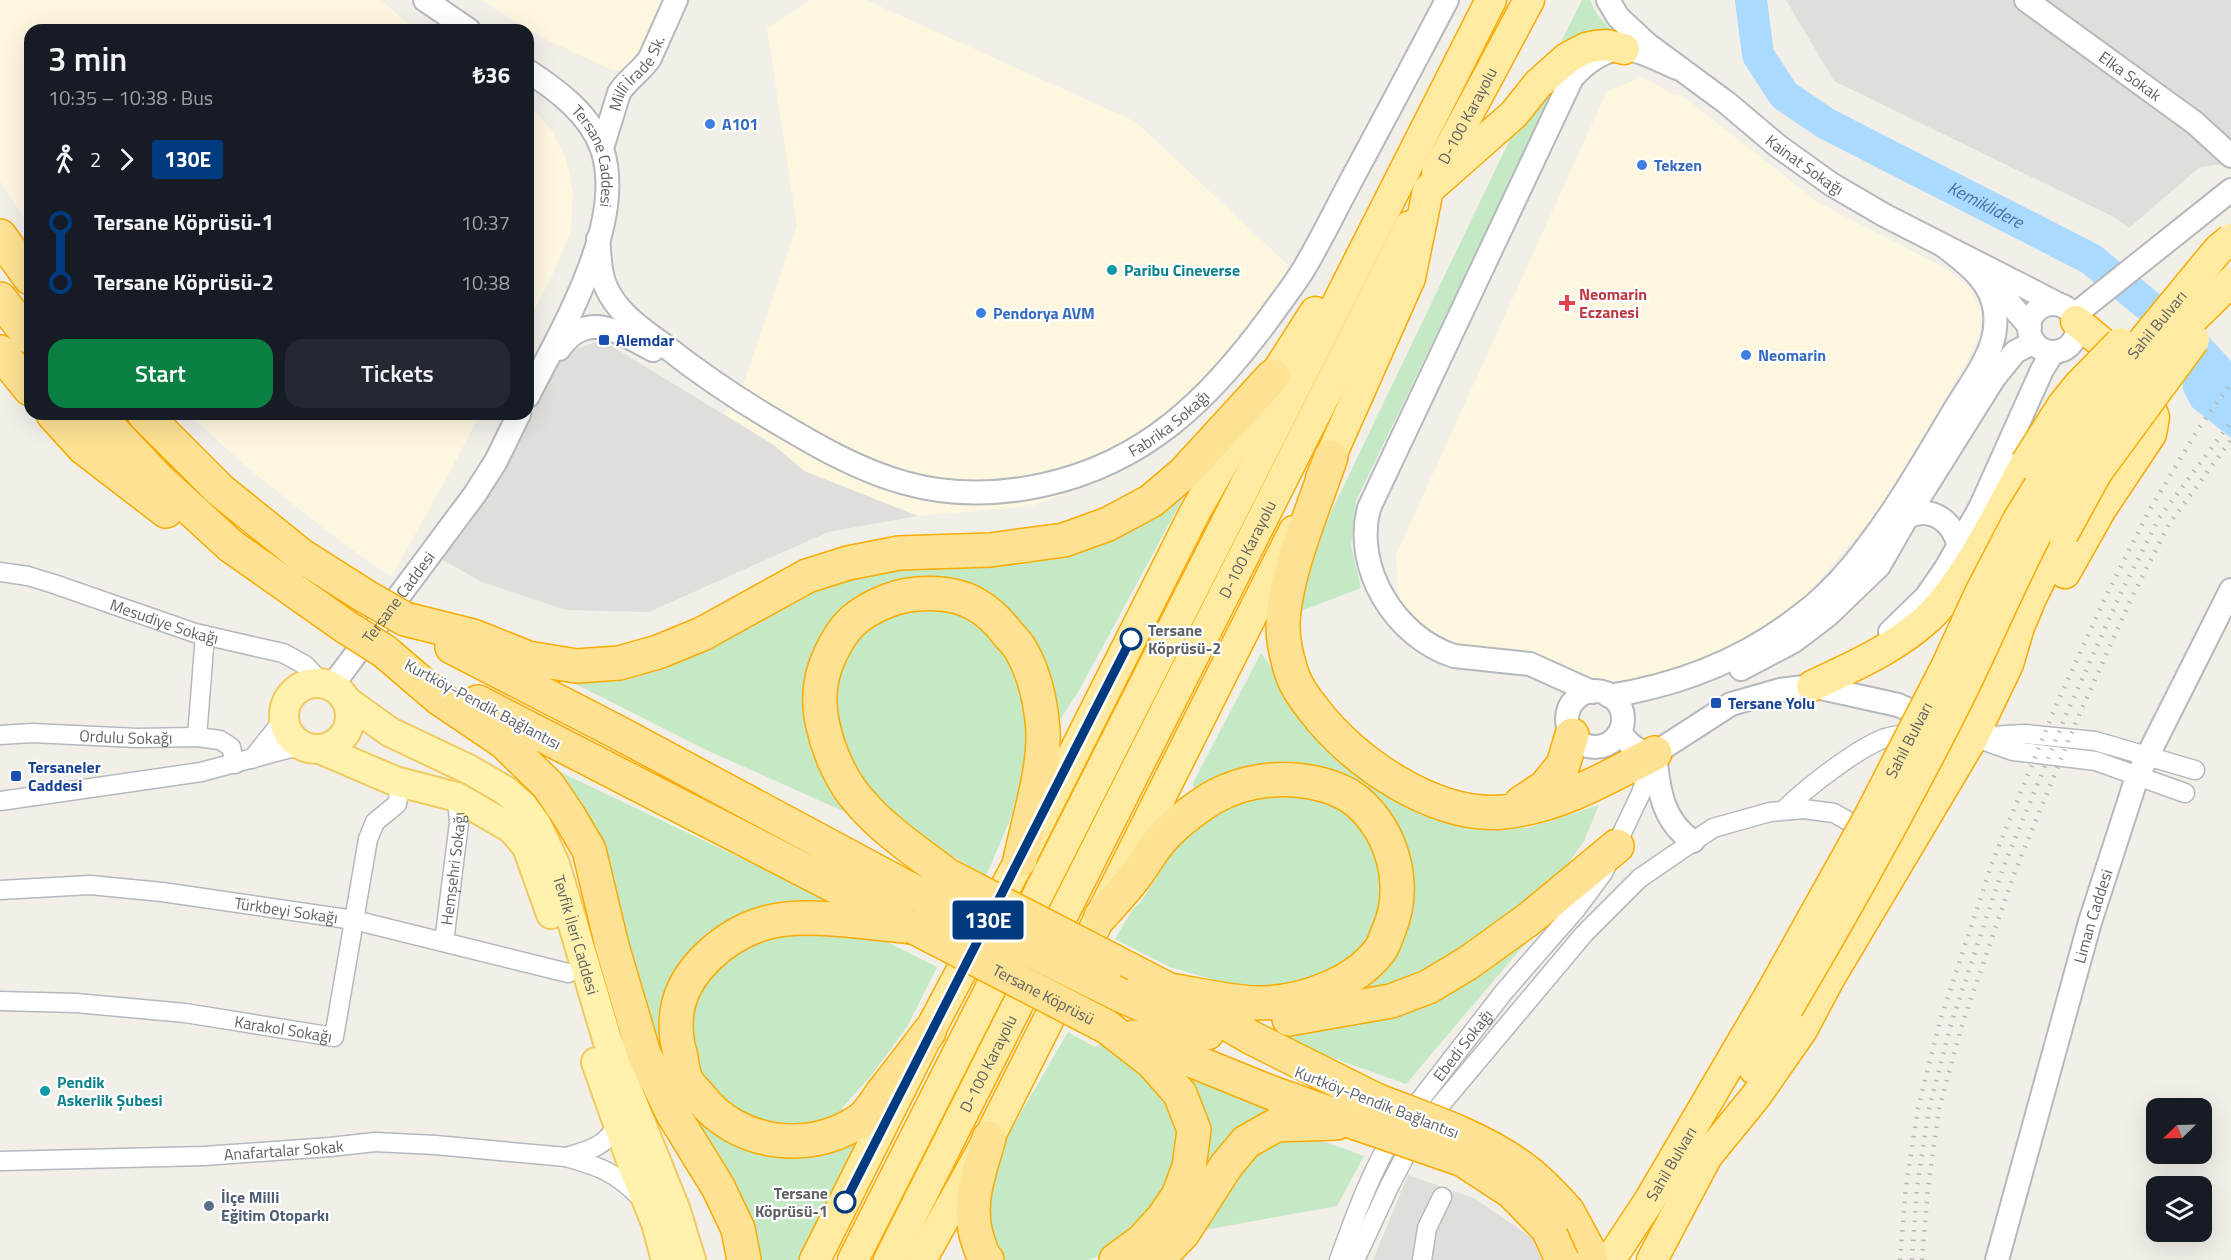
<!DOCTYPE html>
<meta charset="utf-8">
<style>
:root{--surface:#171b24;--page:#242831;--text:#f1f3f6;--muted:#9ea1a6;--accent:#0b8043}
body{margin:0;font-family:"Titillium Web",sans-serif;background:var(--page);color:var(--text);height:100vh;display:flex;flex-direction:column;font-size:22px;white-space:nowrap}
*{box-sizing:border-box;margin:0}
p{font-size:20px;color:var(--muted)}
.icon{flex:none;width:33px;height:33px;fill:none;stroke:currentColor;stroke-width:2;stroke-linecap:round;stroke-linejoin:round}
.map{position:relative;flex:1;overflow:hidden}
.side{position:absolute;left:24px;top:24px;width:510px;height:396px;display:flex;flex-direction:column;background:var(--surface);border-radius:18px;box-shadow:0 6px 24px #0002}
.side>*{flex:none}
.badge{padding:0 12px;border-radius:4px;font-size:21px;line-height:39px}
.needle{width:39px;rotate:247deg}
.fabs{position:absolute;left:2146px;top:1098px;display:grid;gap:12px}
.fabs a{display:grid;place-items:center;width:66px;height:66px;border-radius:12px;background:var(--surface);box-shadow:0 6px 24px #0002;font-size:30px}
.map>.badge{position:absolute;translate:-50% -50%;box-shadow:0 0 0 3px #fff}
.legs{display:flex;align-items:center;gap:9px;height:66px;padding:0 24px;font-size:20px}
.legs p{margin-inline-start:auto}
.summary{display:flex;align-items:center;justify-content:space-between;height:102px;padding:0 24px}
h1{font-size:33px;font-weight:600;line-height:45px}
.cta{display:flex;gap:12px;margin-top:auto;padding:12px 24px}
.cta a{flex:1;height:69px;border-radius:18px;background:var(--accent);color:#fff;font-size:24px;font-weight:600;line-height:69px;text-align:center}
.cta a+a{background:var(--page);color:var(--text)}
ul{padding:0 24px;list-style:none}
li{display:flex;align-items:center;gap:21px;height:60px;font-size:22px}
li i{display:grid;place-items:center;width:9px;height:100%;margin:0 8px;background:currentColor}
li i::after{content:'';width:15px;height:15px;margin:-8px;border:4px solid;border-radius:50%;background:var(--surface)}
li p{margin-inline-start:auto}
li:first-child i{background:linear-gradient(#0000 50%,currentColor 0)}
li:last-child i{background:linear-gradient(currentColor 50%,#0000 0)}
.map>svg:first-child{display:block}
</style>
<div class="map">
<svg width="2231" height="1260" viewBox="0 0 2231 1260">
<rect width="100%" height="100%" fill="#f1efe8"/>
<path fill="#fef7e0" d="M0 0H381L415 30H30V227L0 181Z
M481 0H668L639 59 630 67 620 71 612 70 539 36Z
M810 0H866L1136 122 1288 265 1264 342 1172 439 1112 477 1031 506 918 516 804 471 774 445 724 414 744 382 797 226 767 29Z
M1643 77 1671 94 1681 95 1819 203 1947 269 1970 288 1981 310 1980 331 1970 356 1878 512 1807 594 1748 637 1691 667 1640 681H1601L1524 654 1454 649 1416 627 1398 600 1396 555 1607 91Z
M528 106 535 111 552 131 566 159 573 191 571 231 552 276 528 322Z
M188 414H480L445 481 391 577 340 541 255 474Z"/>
<path fill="#e0deda" d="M1786 0H2231V163L2200 167 2129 228 2114 217 1834 81Z
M596 342 610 345 774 445 804 471 918 516 828 532 649 612 566 610 482 582 441 559 476 510 565 353Z
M1408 1175 1476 1199 1533 1239 1541 1260H1373Z"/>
<path fill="#c5e8c5" d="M1582 0H1590C1598 21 1615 33 1632 48L1552 60Z
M1565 68 1356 501 1351 546 1361 588 1293 614 1302 573 1525 108Z
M1188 489 1078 692 1052 732 1033 650 908 581 811 663 848 806 845 812 702 748 566 679 815 587 906 566Z
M938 601 1000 635 1029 700 1028 746 1015 808 986 876 915 834 873 802 831 736 834 667 862 624Z
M1261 653 1282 682 1471 822 1528 828 1599 805 1584 841 1562 872 1476 945 1404 986 1338 1004 1402 931 1353 786 1194 793 1193 783Z
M560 772 824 898 827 906 735 919 668 1054 658 1052 552 774Z
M1306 788 1362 822 1386 878 1376 934 1349 967 1271 991 1228 984 1170 967 1115 939 1133 909 1140 903 1175 849 1234 798Z
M824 931 885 941 937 967 907 1027 869 1078 842 1108 847 1114 811 1130 764 1128 710 1094 685 1037 690 1004 741 939Z
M1534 933 1406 1084 1252 1029 1318 1030Z
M1068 1032 1095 1047 1101 1044 1147 1070 1179 1119 1173 1176 1144 1220 1104 1254 1089 1260H1005L995 1253 988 1231 987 1193 993 1161Z
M1177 1071 1285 1114 1198 1187Z
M697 1112 739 1143V1147L761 1156 795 1157 852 1138 855 1144 800 1260H759L687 1113Z
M1308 1136 1364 1156 1337 1206 1204 1230 1252 1156 1271 1143Z"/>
<path fill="#aadaff" d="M2208 336 2231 361V438L2192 407 2183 390V365Z"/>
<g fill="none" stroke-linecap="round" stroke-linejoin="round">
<path stroke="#aadaff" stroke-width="32" id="s1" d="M1751 0 1758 55 1784 95 1825 123 2091 259 2155 311 2181 339"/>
<defs>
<g id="minor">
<path id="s2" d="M0 572 28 576 54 584 195 633 283 653 305 665 322 683"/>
<path id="s3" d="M0 735 32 733 137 738 197 737 220 740 231 747 235 764"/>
<path d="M197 737 205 635"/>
<path d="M1973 737 2025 734 2095 741 2195 770"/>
<path d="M1982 740 2013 751 2096 761 2185 793"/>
<path d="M252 759 284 719"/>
<path d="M0 801 201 772 302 745"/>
<path d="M1784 810C1806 788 1856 749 1885 738 1895 735 1907 734 1918 732"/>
<path id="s4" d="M0 890 90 885 162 892 354 920 568 973"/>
<path id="s5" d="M444 942 459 823 457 797"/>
<path id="s6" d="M0 1001 76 1003 185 1013 334 1037 368 839 375 822 397 804 399 794 395 781"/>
<path d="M566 1157C590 1150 604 1147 618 1125"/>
<path id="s7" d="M0 1161 204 1156 330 1147 375 1142 435 1145 566 1157C601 1167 615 1172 641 1198"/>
<path id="s8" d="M1339 1260C1355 1216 1371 1171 1396 1131L1503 993 1577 908 1603 873 1641 793 1654 755"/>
<path d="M1355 1260 1389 1187 1417 1133 1584 934 1640 878 1713 828 1770 812 1804 809 1834 813 1869 833"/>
<path d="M1422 1260 1427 1228 1442 1197"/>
</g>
<g id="tertiary">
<path d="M425 0 469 30"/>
<path id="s9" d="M1608 0 1618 17 1647 44 1727 103 1778 146 1831 184 1884 215 2058 304"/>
<path id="s10" d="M2026 0 2195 123 2231 156"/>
<path id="s11" d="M528 71C557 90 590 114 602 149 627 223 560 332 528 396"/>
<path id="s12" d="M602 148 619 93C627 79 641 72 650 58L676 0"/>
<path id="s13" d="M598 239C600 254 599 273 606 287 618 314 642 329 665 346 698 372 733 396 770 418 812 443 857 470 905 483 951 496 997 495 1043 485 1145 463 1210 399 1270 317 1282 300 1295 284 1305 267 1322 238 1337 207 1353 177 1385 118 1416 59 1447 0"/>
<path d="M1988 278 2030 327"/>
<circle cx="2053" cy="328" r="24"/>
<path d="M2073 316 2231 190"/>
<path d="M559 349C587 309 619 332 653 350"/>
<path d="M1907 517C1932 505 1952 521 1959 546"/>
<path d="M1890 632 1926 597 1946 568 1980 508 2042 370 2053 352"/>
<path d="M1741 669 1794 641 1827 616 1879 566 1907 517 1994 378 2015 352 2034 342"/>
<path id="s14" d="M332 686 475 494 496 461 519 414"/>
<circle cx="1595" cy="719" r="28"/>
<path d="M1592 692 1530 664 1454 656C1395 637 1353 568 1369 508L1572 78C1584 64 1605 48 1624 49 1639 49 1663 62 1677 68"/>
<path d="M1609 696C1679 685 1744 660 1800 616 1819 602 1837 584 1852 566 1891 519 1923 463 1954 411 1967 389 1984 367 1992 343 1995 334 1996 322 1995 312 1992 281 1966 263 1944 246"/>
<path d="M1620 732C1629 745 1638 753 1655 753L1731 704 1780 690 1812 686 1898 705 1936 722"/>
<path d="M1655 753C1658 787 1662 822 1693 841"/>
<path id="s15" d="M1997 1260 2090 922 2137 777 2231 590"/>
</g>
<g id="primary">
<circle cx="317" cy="716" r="33"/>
<path id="s16" d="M348 702 390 732 470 770 506 791 523 806 537 825 555 864 607 1039 676 1211 691 1260"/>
<path d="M320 749 395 781 457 797 512 829 527 847 551 914"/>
<path d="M596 1062 634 1169 656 1223 666 1260"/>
</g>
<g id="trunk">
<path id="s17" d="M1437 172 1529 0"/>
<path d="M1321 478 1410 278 1428 190 1514 114 1538 84 1567 58 1586 48 1596 46 1607 45 1624 49"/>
<path d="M2065 573 2101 509 2151 434 2154 417 2143 388 2118 356 2076 321"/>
<path d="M1812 686C1852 667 1894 649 1927 619 1966 583 2000 510 2026 463"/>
<path d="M1754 1069 1788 1008"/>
<path d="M815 1260 929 1032 1020 860 1195 512 1252 411 1315 312"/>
<path d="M853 1260 1491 0"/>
<path id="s18" d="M889 1260 1410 226"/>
<path d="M921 1260 989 1138 1294 531"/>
<path id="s19" d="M1610 1260 1649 1201 1771 993"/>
<path d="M1652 1260 1707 1156 1756 1096 1802 1030 1829 979 1973 737 2008 664 2019 627 2032 596 2063 534"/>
</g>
<path id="motorway" d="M0 236 30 278
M0 299 30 337
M0 352 30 389
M53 414 84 448 166 511
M96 414 157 478 231 546 346 627
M144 414 220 490 302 556 365 596
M1331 457C1315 504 1283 578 1283 627 1283 640 1287 658 1291 671 1295 685 1305 699 1314 710 1353 762 1435 818 1503 812 1557 807 1607 778 1655 753
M405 619 473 636 528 658 576 666 619 663 658 652 702 634 807 576 848 563 899 553 990 550 1064 540 1108 524 1151 501 1184 473 1273 376
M452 647 617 732 930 900
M384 651 439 698 504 742 548 785 569 816 589 850 612 946 644 1054 673 1114 718 1187 738 1229 744 1260
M478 702 899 919
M1521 803 1545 787 1563 765 1572 735
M947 875C917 852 885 831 860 802 842 782 829 753 823 726 817 701 819 678 830 655 843 626 857 613 887 601 911 591 951 590 975 604 988 611 999 622 1008 634 1013 640 1019 645 1022 652 1035 675 1041 704 1043 730 1045 768 1028 822 1020 860
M1101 916C1114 901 1128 887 1139 871 1146 861 1152 850 1160 841 1174 824 1193 810 1212 798 1237 784 1266 778 1295 780 1317 782 1341 788 1358 802 1394 834 1407 886 1389 930 1386 936 1384 945 1380 950 1354 985 1300 1003 1259 1003 1231 1003 1197 994 1169 990
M914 927C871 924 806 911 765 923 726 934 683 970 677 1012 675 1027 677 1044 681 1057 682 1064 683 1073 686 1079 689 1086 696 1092 700 1097 737 1145 809 1155 859 1121 868 1115 876 1102 882 1093 898 1073 914 1052 929 1032
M1113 961 1169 990 1252 1038 1376 1100
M1120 995 1207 1033
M1289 1019 1391 1001 1428 987 1468 963 1529 919 1617 846
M1107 1027 1152 1062 1180 1094 1194 1130 1189 1167 1178 1196 1163 1218 1142 1241 1116 1260
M1134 1037 1267 1091 1356 1123
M1568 1212 1589 1251 1590 1260
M987 1260C982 1255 981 1250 979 1244 965 1206 979 1174 989 1138
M1157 1260 1183 1233 1226 1166 1246 1142 1276 1125 1336 1123"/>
</defs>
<use href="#minor" stroke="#b5b8bc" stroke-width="21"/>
<use href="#tertiary" stroke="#b5b8bc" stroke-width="26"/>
<use href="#primary" stroke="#f2c960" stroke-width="32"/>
<use href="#trunk" stroke="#f9ab00" stroke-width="33"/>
<use href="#motorway" stroke="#f9ab00" stroke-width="36"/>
<use href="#minor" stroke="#fff" stroke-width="18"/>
<use href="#tertiary" stroke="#fff" stroke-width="22"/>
<use href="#primary" stroke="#fff2af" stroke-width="28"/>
<use href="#trunk" stroke="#feeaa1" stroke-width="30"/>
<use href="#motorway" stroke="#fde293" stroke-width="33"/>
<path stroke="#b6b7b8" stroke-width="4.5" stroke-dasharray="1.5 8" stroke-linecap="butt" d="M1900 1260 1906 1186 1918 1108 1940 1021 1992 863 2055 708 2106 596 2149 511 2198 429 2231 384
M1912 1260 1917 1187 1929 1109 1951 1024 2003 868 2066 715 2119 597 2159 518 2231 422
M1922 1260 1928 1188 1939 1109 1961 1028 2014 874 2076 722 2131 599 2169 524 2231 440"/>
<defs>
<g id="trunk-bridge">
<path d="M2026 463 2062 406 2079 385 2120 343"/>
<path d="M2063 534 2097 472 2194 340"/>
<path id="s20" d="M1771 993 1869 817 1947 665 1980 593 2018 520 2066 442 2096 398 2218 250 2231 239"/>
<path d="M1788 1008C1848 907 1905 804 1958 699 1990 635 2016 569 2051 507 2098 423 2160 347 2231 282"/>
</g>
<g id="motorway-bridge">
<path d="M365 596 405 619"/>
<path d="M346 627 384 651"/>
<path d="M947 875 1113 961"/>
<path d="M930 900 1120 995"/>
<path id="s21" d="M914 927 1107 1027"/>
<path d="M1376 1100C1424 1119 1476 1135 1518 1165 1537 1178 1553 1195 1568 1212"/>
<path d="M1356 1123 1463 1160 1512 1192 1548 1229 1562 1260"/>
</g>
</defs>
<use href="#trunk-bridge" stroke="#f9ab00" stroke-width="33" stroke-linecap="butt"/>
<use href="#motorway-bridge" stroke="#f9ab00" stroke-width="36" stroke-linecap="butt"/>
<use href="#trunk-bridge" stroke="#feeaa1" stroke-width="30"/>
<use href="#motorway-bridge" stroke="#fde293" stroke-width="33"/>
</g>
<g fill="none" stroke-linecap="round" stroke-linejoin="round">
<defs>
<path id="line-1" d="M845 1202 1131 639"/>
</defs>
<use href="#line-1" stroke="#fff" stroke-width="14"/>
<use href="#line-1" stroke="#003b80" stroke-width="9"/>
</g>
<g fill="#3f7fe0" stroke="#fff" stroke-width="2">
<circle cx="710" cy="124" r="6"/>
<circle cx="1642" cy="165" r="6"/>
<circle cx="981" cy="313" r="6"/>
<circle cx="1746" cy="355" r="6"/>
</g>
<g fill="#0f9aa8" stroke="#fff" stroke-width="2">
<circle cx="1112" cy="270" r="6"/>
<circle cx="45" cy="1091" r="6"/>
</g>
<path fill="#e0444e" stroke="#fff" stroke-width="2" d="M1564 294h6v6h6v6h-6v6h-6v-6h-6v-6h6z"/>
<g fill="#1a4fb4" stroke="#fff" stroke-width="2">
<rect x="598" y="334" width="12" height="12" rx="3"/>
<rect x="1710" y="697" width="12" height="12" rx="3"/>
<rect x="10" y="770" width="12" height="12" rx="3"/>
</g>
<g fill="#fff" stroke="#003b80" stroke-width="3">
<circle cx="1131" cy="639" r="10"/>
<circle cx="845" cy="1202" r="10"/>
</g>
<circle fill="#5c6f8a" stroke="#fff" stroke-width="2" cx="209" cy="1206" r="6"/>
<g text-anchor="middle" stroke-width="4.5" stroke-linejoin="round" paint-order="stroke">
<g font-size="16" fill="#5f6368" stroke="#fff">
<text dy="6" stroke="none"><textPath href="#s12" startOffset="84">Millî İrade Sk.</textPath></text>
<text dy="6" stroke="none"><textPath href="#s10" startOffset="129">Elka Sokak</textPath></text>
<text dy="6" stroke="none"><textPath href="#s17" startOffset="64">D-100 Karayolu</textPath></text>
<text dy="6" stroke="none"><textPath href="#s11" startOffset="114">Tersane Caddesi</textPath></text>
<text dy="6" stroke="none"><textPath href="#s9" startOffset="258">Kainat Sokağı</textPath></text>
<text dy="6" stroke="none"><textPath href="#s20" startOffset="774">Sahil Bulvarı</textPath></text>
<text dy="6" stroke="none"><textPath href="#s13" startOffset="692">Fabrika Sokağı</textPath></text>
<text dy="6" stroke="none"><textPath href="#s18" startOffset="796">D-100 Karayolu</textPath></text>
<text dy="6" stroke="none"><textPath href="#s14" startOffset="111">Tersane Caddesi</textPath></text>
<text dy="6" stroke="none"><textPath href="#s2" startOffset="172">Mesudiye Sokağı</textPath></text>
<text transform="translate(483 704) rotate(28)" y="6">Kurtköy-Pendik Bağlantısı</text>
<text dy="6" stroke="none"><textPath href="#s3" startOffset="126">Ordulu Sokağı</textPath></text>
<text dy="6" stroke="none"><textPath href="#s20" startOffset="288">Sahil Bulvarı</textPath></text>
<text dy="6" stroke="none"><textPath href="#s5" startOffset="74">Hemşehri Sokağı</textPath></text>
<text dy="6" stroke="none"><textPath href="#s4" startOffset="288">Türkbeyi Sokağı</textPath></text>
<text dy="6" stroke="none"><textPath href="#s15" startOffset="357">Liman Caddesi</textPath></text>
<text dy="6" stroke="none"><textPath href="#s16" startOffset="345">Tevfik İleri Caddesi</textPath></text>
<text dy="6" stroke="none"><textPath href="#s21" startOffset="146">Tersane Köprüsü</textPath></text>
<text dy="6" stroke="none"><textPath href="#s6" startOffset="285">Karakol Sokağı</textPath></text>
<text dy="6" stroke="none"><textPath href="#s8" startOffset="250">Ebedi Sokağı</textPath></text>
<text dy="6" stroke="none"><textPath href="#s18" startOffset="220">D-100 Karayolu</textPath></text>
<text transform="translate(1377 1102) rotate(21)" y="6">Kurtköy-Pendik Bağlantısı</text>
<text dy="6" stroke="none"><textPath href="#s7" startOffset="284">Anafartalar Sokak</textPath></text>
<text dy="6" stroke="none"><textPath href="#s19" startOffset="114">Sahil Bulvarı</textPath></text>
</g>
<g font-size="16" font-weight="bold" fill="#366cbe" stroke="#fff" text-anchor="start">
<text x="722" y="130">A101</text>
<text x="1654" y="171">Tekzen</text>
<text x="993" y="319">Pendorya AVM</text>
<text x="1758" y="361">Neomarin</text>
</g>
<g font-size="16" font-weight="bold" fill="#0d838f" stroke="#fff" text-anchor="start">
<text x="1124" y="276">Paribu Cineverse</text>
<text x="57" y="1088">Pendik<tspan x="57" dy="18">Askerlik Şubesi</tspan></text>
</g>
<g font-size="16" font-weight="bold" fill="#be3a42" stroke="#fff" text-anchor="start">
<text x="1579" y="300">Neomarin<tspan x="1579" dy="18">Eczanesi</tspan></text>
</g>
<g font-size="16" font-weight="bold" fill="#164399" stroke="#fff" text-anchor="start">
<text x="616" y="346">Alemdar</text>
<text x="1728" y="709">Tersane Yolu</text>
<text x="28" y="773">Tersaneler<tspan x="28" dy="18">Caddesi</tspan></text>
</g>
<g font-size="16" font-weight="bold" fill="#5f6368" stroke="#fff" text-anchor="start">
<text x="1148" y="636">Tersane<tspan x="1148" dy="18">Köprüsü-2</tspan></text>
<text x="828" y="1199" text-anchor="end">Tersane<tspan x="828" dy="18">Köprüsü-1</tspan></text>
</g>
<g font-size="16" font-weight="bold" fill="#4e5e75" stroke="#fff" text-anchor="start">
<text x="221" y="1203">İlçe Milli<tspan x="221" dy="18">Eğitim Otoparkı</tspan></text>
</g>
<g font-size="18" font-style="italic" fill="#4174aa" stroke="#fff">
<text dy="6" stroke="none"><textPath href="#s1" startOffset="333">Kemiklidere</textPath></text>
</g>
</g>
</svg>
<div class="fabs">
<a><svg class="needle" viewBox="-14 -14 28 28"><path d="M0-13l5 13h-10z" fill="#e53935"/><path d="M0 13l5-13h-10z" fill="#9ea1a6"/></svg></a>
<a><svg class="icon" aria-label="layers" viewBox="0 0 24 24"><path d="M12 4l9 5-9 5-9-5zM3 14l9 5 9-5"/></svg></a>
</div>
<b class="badge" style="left:988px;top:920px;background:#003b80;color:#fff">130E</b>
<section class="side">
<div class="summary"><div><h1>3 min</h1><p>10:35 – 10:38 · Bus</p></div><b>₺36</b></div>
<div class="legs"><svg class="icon" aria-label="walk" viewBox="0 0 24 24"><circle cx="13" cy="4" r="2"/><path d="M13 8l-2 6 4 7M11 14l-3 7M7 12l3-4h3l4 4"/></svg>2<svg class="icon" aria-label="forward" viewBox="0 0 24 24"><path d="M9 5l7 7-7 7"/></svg><b class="badge" style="background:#003b80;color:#fff">130E</b></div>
<ul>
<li><i style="color:#003b80"></i><b>Tersane Köprüsü-1</b><p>10:37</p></li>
<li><i style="color:#003b80"></i><b>Tersane Köprüsü-2</b><p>10:38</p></li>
</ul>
<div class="cta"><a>Start</a><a>Tickets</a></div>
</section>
</div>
